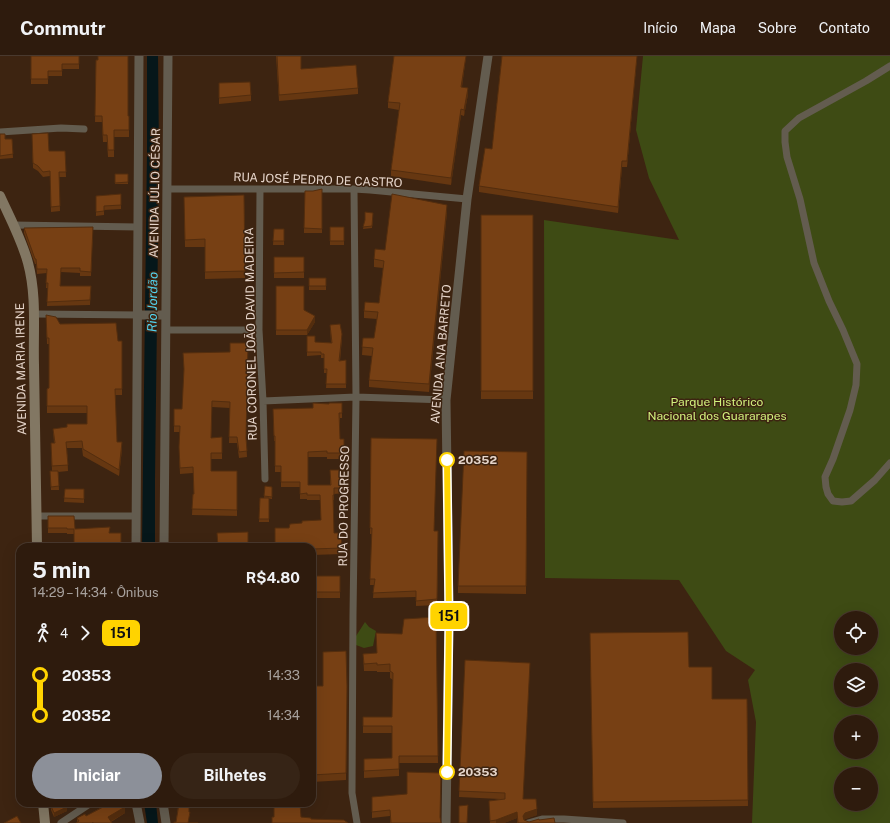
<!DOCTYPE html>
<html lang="pt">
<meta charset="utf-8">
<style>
:root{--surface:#2e1b0d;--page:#362416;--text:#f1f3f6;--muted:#a7a19d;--line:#49392e;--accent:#8c9099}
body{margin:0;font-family:"Public Sans",sans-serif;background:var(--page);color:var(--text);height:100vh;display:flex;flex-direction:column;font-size:15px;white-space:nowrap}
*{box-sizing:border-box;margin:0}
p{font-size:13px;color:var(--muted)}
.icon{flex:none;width:22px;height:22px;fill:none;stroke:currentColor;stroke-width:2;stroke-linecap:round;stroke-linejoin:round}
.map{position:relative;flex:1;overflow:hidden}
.panel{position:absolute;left:16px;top:487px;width:300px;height:264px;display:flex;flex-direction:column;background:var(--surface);border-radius:12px;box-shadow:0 4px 16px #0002,0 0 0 1px var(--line)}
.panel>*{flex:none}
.badge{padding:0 8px;border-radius:6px;font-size:14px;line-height:26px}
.fabs{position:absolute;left:834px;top:555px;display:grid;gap:8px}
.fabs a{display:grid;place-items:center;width:44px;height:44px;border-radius:50%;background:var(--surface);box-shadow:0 4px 16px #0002,0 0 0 1px var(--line);font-size:20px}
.map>.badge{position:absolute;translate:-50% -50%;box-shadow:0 0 0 2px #fff}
.legs{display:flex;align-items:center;gap:6px;height:44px;padding:0 16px;font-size:13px}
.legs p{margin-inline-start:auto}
.head{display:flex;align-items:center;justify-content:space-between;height:68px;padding:0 16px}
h1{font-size:22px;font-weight:700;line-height:30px}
.cta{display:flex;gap:8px;margin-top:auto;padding:8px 16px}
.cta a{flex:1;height:46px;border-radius:24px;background:var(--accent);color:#fff;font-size:16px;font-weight:700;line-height:46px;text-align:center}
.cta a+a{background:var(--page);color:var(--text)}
ul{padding:0 16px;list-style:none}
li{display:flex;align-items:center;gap:14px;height:40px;font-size:15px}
li i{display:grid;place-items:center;width:6px;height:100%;margin:0 5px;background:currentColor}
li i::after{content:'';width:10px;height:10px;margin:-5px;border:3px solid;border-radius:50%;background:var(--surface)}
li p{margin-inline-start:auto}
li:first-child i{background:linear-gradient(#0000 50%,currentColor 0)}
li:last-child i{background:linear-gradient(currentColor 50%,#0000 0)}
header{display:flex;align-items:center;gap:24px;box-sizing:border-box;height:56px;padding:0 20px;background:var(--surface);border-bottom:1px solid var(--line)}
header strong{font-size:19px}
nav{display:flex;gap:22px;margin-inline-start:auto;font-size:14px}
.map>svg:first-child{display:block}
</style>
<header>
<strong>Commutr</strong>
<nav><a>Início</a><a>Mapa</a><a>Sobre</a><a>Contato</a></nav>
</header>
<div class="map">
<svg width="890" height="767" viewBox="0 0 890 767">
<rect width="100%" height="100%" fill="#3d2411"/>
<path fill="#3e4b14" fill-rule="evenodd" d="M643 0H890V767H752L756 666 748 624 755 614 726 595 679 524 545 522 544 164 679 184 649 122 636 74ZM841 562H871V592H841ZM841 614H871V644H841ZM841 666H871V696H841ZM841 718H871V748H841Z
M365 566 369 571 376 575 373 590 364 592 356 589V580Z"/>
<path fill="#06171a" d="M147 0H158L159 100 155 423V491H142L147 96Z
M144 747H156L158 767H147Z"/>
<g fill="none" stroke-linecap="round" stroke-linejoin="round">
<path stroke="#635c4f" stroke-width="7" d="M890 10 866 25 799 62 785 75V86L787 101 800 143 814 207 829 245 843 274 857 308 856 329 850 354 833 403 825 421 826 431 828 438 833 445 842 446 851 445 875 424 890 407
M0 76 61 72 84 73
M167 133H354L370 134 467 143
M260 133 259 274 263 345 265 423
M354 133 356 341 353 559 352 737 357 767
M13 169 138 171
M34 258 141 259
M166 274H259
M263 345 356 341 446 344
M36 460H136
M61 767 91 747
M528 767 542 763H564L623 767"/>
<path stroke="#635c4f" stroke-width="9" d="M141 259H163
M136 491 139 0
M164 491 168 0
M136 747 140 767
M163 747 166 767
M446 767 449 562 446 344 467 143 488 0"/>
<path stroke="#827763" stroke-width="10" d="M0 140C10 162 22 184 28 207 37 240 33 275 34 309 35 370 36 430 37 491
M43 747 45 767"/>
</g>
<path fill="#663711" d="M31 0H79V13H62V20H48V28H31Z
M276 0H301V13L358 32V38L279 45Z
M394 0H466L462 31 468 38 464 60 461 59 451 129 391 120V114L399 54 388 52V46Z
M502 0H637L627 111H622L618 157 479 136V130L492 93Z
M96 4 128 60H129V81H114V101H108L107 86H103L102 66H95Z
M219 27 251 39V45L219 48Z
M0 78 5 83H12L13 102 0 103Z
M32 78 49 95H65L66 121H59L60 155 51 156 50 120 43 121 38 115 33 112Z
M115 118H128V128H115Z
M322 133V177H304V172Z
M121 138V153L104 154V159L96 160V140Z
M244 139 245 222 205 223V191H185L184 141Z
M447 156 429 336 369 331V324L372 300 362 299 363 282H374L377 263 364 262V255L379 247 383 212 374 211V203L385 194Z
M373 157 372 172 363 173 365 164Z
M481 159H533V343H481Z
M93 171 91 220H80V217L61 216 60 230H91L90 249 47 250 48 232H46L47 217 37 218 36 208H35L24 177V172Z
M330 171H344V189H330Z
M274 173H284V189H273Z
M274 201H304V222H274Z
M309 222H326V234H309Z
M276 230 304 254 315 266 307 279H276Z
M46 259 60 268 118 285H122V339H115L117 386 122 393 119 420 83 400 82 392H67L68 415 58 416 59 434H51L50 415H52L51 387H54L53 373 87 368V357H47V333L49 332V288H47Z
M330 269 342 282 340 305 346 304V332H326L327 317H324V302H321V299L307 300V280L315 286 331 287Z
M230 296 246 383 247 401 239 402 237 387H229L230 352 212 351 211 382 222 397V403H211V415H237V460L192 459 193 438H194L193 417 180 418 179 397 180 376H174V353H182Z
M342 347V362H340V383H344V403H327V401H308V429H330V414L345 432V437L334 438V444H333L334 477H341L342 498 312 499V491L289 472 321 464 320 444H307V443H300V431H281V416H275V385H274L273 353 313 352 329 348Z
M371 382 434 475H438L437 549 416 550V541L373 542 374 529H370L372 478H370Z
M527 396 526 538 458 537V530Z
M265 430 272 431V443L264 442Z
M65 433H84V447L64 446Z
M260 442H269V466H259Z
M48 460 75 473 110 477 121 491 74 490V478H67V477H48Z
M312 520H340V542H312Z
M436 561 438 707H399V720L364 722V703L392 702V677H363V661H392L393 624 390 622V616H377V615H364L363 598 377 597 402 578Z
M590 577 689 611 712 643H747L748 750 593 752Z
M465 604 523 743 537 759 525 763 524 764 529 766 539 764 555 767H517V762L504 767H490L489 745 500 743 459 741Z
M312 630H347L346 724 312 726Z
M372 741 440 761 441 767H390V760L372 762Z
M100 747H123L125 757 111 766 112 767H76H77V762L86 760 102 751Z
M170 747H189V756L190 760 176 766 178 751H170Z
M237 747H250V750H237Z
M51 750 67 755 54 761 51 754Z"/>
<path fill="#532d0e" d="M466 0 461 37V31Z
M637 0 627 111V105Z
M468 32V38L464 60V54Z
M461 53V59L451 129V122Z
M622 105V111L618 157V151Z
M447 149V156L429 336V328Z
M315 260V266L307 279V274Z
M122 386V393L119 420V414Z
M67 751V755L54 761V757Z
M125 751V757L108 767V761Z
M537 753V759L525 763 523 766V760L525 757Z
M517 756V762L504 767H496V764Z"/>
<path fill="#774014" stroke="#532d0e" d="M31 0H79V8H62V15H48V23H31Z
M98 0H128V60H129V74H114V94H108L107 79H103L102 60H95L96 4H98Z
M277 0H301V13L356 9 358 32 279 39Z
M394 0H466L461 31 468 32 464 54 461 53 451 122 391 114 400 47 388 46Z
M502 0H637L627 105H622L618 151 479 130 485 92 492 93Z
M250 26 251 39 219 42V27Z
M48 77 49 95H65L66 116H59L60 150 51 151 50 115 43 116 38 110 33 107 32 78Z
M0 78H5V83H12L13 98 0 100Z
M115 118H128V126L115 127Z
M322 133V173L304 172 305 135H313Z
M121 138V149L104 150V155L96 156V140Z
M392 138 447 149 429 328 369 324 373 292 362 291 363 282H374L378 256 364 255 365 246 379 247 384 205 374 203 375 193 385 194Z
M244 139 245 215 205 216V183L185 184 184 141Z
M365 156 373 157 372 170 363 171 365 164Z
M481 159H533V335H481Z
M93 171 91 216 80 215V212H61L60 230H91L90 244 47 246 48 227H46L47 213H37L36 203H35L24 172Z
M330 171H344V185H330Z
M274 173H284V185H273Z
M274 201H304V216L274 217Z
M309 222H326V230H309Z
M276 230H304V254L315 260 307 274H276Z
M46 259 56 261 60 268 116 267 118 285H122V333H115L117 386H122L119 414 83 393 82 385 66 386 68 409 52 410 51 387H55L53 373 67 371V368H87V350H47V333L49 332V282H47Z
M340 268 342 278 339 305 346 304V328H326L327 313H324V298H321V296H307V280H315V286L332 287 330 269Z
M230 287H248L246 382 247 395 239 396 237 381H229L230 346 212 345 211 382 222 381V397H211V415H237V454L192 453 193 438H194L193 411 180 412 179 391 180 370H174V353H182L184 313 183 297 230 296Z
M313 347 329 348V347H342V357H339L340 383H344V397H327V395L308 396V429H331L330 414H344L345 432H334V439H333L334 477H341L342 492 312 493V491H275V472H289L290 468 302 467V465L321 464 320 439H307V437L300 438V426H281V410H275V380H274L273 353 313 352Z
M371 382 437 383 434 475H438L437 543 416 545V535L373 537 375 523H370L372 472H370Z
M464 395 527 396 526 530H458Z
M50 415H58L59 430 51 431Z
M265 430 272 431V441L264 440Z
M65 433H84V443L64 442Z
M260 442H269V463H259Z
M48 460H74L75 473 110 471 109 477H121V491H63V488L74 490V473H67V472H48Z
M248 476V488H262V491H218L217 477Z
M170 487H177V491H170Z
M312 520H340V536H312Z
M436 561 438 700H399V713L364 715V703L392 702V670H363V661H392L393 617 390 615V608L377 609V607L364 608 363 598 377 597 376 577 402 578 404 563Z
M688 576 689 611H712V643H747L748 744 593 746 590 577Z
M346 595 347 630 346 717 312 719V630H323V596Z
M465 604 530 607 523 743H536L537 753 525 757 523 760 524 764 529 766 539 763V764L554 762 555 767H518L517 756 496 764 490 765 489 745 505 743V737L459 735Z
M407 716 441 717 440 761 441 767H391L390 754 372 756V741L407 738Z
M57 747H65L67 751 54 757 51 750Z
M103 747H123L125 751 108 761 112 767H93V766L92 767H76L79 765 77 762 85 758 86 760 105 750Z
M170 747H189V756H190L188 767H198H174V766H176L179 748Z
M237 747H250V748H237Z
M274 747H300L301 761 311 762V763L344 764 348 767H272V761H274Z
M468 749 467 767H459V750Z
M17 760 21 767H4Z"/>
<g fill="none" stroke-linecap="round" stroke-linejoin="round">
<defs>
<path id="line-1" d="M447 404 449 562 447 716"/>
</defs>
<use href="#line-1" stroke="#fff" stroke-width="9"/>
<use href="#line-1" stroke="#ffd300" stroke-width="6"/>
</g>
<g fill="#fff" stroke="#ffd300" stroke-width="2">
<circle cx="447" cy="404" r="7"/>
<circle cx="447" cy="716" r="7"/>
</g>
<g text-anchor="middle" stroke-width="3" stroke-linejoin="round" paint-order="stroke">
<g font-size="12" fill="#e6d5ca" stroke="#3d2411">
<text transform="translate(318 124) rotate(2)" y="4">RUA JOSÉ PEDRO DE CASTRO</text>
<text transform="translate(155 137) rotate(-89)" y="4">AVENIDA JÚLIO CÉSAR</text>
<text transform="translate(251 278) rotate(-91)" y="4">RUA CORONEL JOÃO DAVID MADEIRA</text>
<text transform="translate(441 298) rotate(-85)" y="4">AVENIDA ANA BARRETO</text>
<text transform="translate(21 313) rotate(-91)" y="4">AVENIDA MARIA IRENE</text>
<text transform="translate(344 450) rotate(-89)" y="4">RUA DO PROGRESSO</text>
</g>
<g font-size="12" fill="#d1f27d" stroke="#3d2411">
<text x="717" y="350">Parque Histórico<tspan x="717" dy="14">Nacional dos Guararapes</tspan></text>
</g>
<g font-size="12" font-weight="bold" fill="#e6d5ca" stroke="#3d2411" text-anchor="start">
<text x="458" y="408">20352</text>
<text x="458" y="720">20353</text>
</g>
<g font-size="13" font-style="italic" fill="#52d4f0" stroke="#3d2411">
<text transform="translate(152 246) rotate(-89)" y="5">Rio Jordão</text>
</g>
</g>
</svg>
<div class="fabs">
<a><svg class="icon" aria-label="locate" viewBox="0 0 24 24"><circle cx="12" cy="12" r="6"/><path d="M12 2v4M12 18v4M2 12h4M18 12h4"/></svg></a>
<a><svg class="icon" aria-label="layers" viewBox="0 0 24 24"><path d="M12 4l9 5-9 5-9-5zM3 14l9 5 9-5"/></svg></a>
<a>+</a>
<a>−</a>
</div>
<b class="badge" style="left:449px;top:560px;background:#ffd300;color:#111">151</b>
<section class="panel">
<div class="head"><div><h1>5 min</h1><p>14:29 – 14:34 · Ônibus</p></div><b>R$4.80</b></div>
<div class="legs"><svg class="icon" aria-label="walk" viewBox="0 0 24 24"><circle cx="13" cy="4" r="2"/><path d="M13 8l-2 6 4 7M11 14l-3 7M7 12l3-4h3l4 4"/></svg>4<svg class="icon" aria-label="forward" viewBox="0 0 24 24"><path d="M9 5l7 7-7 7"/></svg><b class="badge" style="background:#ffd300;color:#111">151</b></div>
<ul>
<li><i style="color:#ffd300"></i><b>20353</b><p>14:33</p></li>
<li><i style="color:#ffd300"></i><b>20352</b><p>14:34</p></li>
</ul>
<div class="cta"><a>Iniciar</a><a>Bilhetes</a></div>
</section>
</div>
